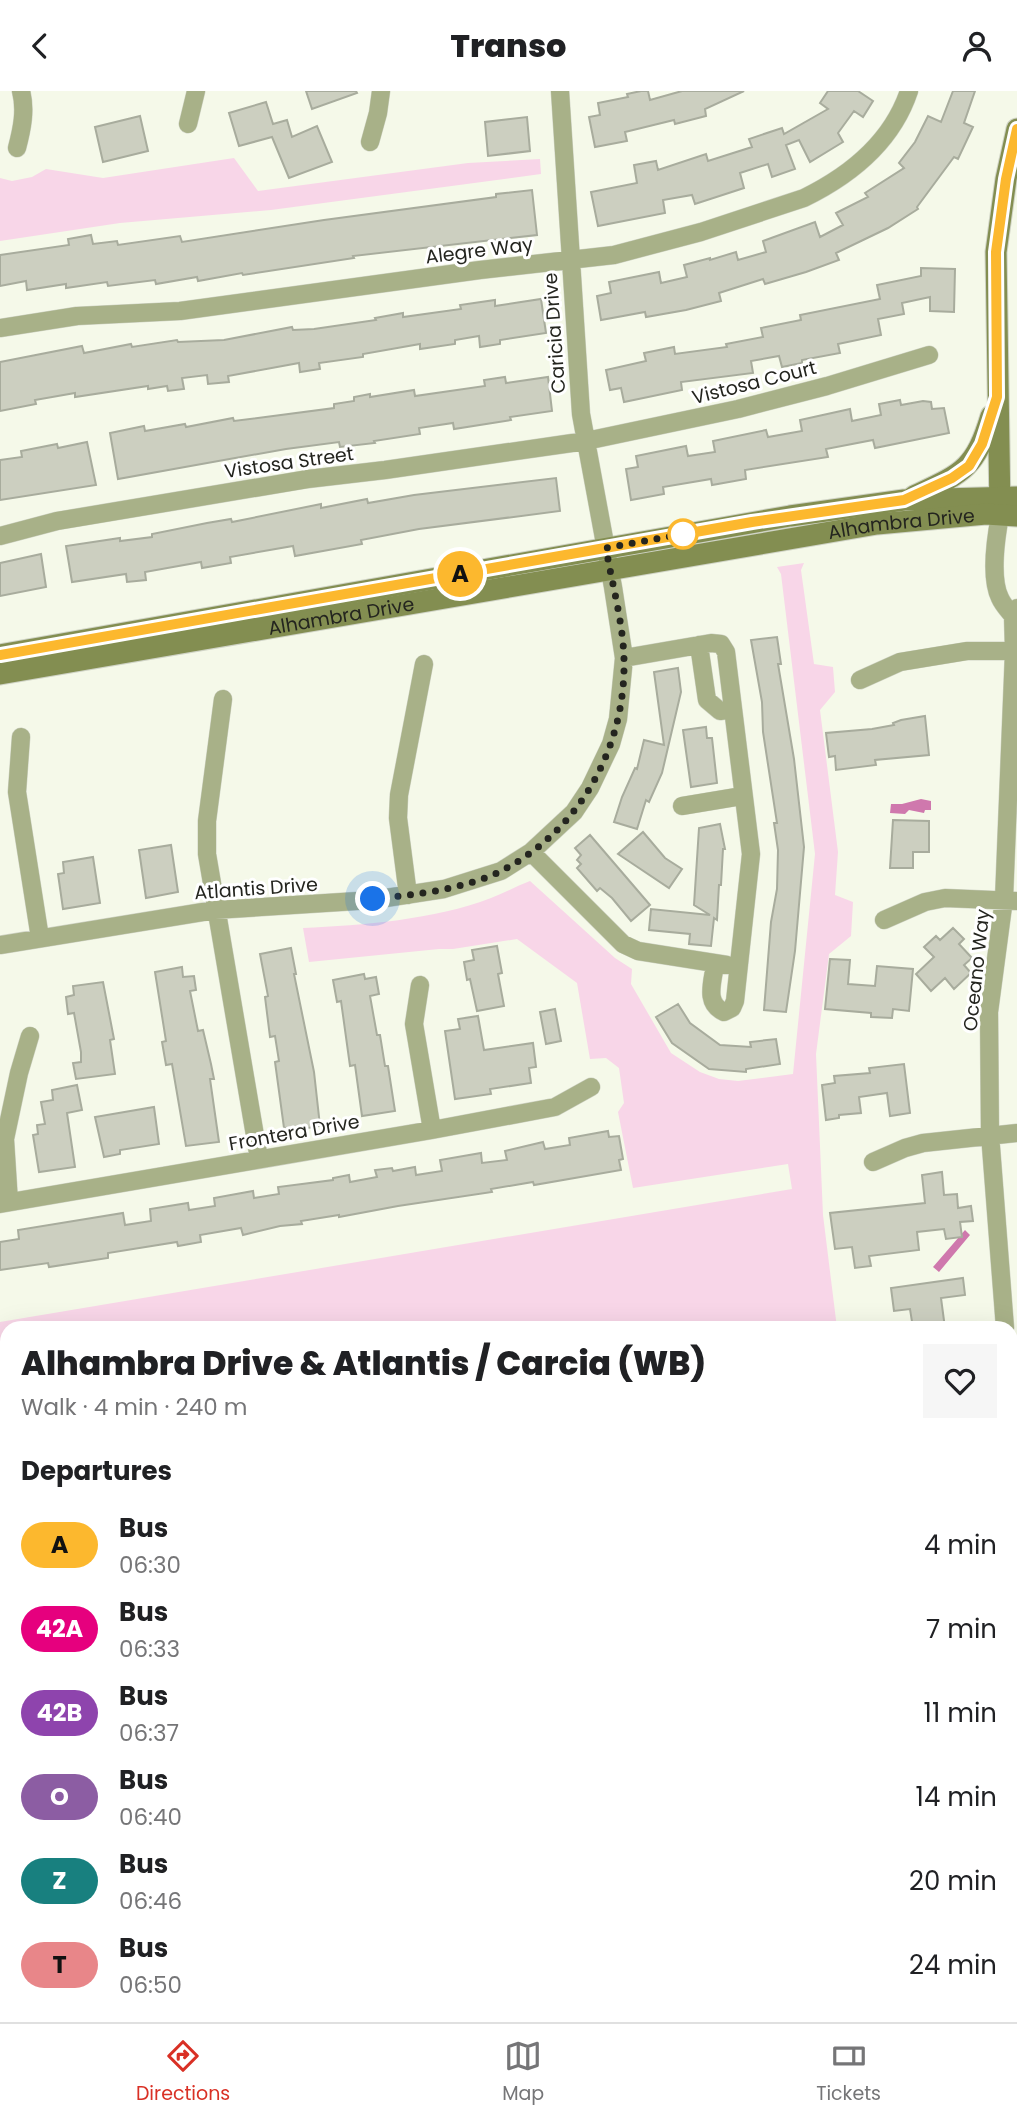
<!DOCTYPE html>
<meta charset="utf-8">
<style>
:root{--surface:#fff;--page:#f6f6f6;--text:#202124;--muted:#757577;--line:#e0e0e0;--accent:#d93025}
body{margin:0;font-family:Poppins,sans-serif;background:var(--page);color:var(--text);height:100vh;display:flex;flex-direction:column;font-size:26px;white-space:nowrap}
*{box-sizing:border-box;margin:0}
p{font-size:23px;color:var(--muted)}
.icon{flex:none;width:38px;height:38px;fill:none;stroke:currentColor;stroke-width:2;stroke-linecap:round;stroke-linejoin:round}
.map{position:relative;flex:1;overflow:hidden}
.side{position:absolute;left:0px;top:1230px;width:1018px;height:702px;display:flex;flex-direction:column;background:var(--surface);border-radius:21px 21px 0 0;box-shadow:0 7px 28px #0002}
.side>*{flex:none}
.badge{padding:0 14px;border-radius:23px;font-size:24px;line-height:46px}
.you{position:absolute;width:35px;height:35px;margin:-18px;border:5px solid #fff;border-radius:50%;background:#1a73e8;box-shadow:0 0 0 10px #1a73e833}
.map>.badge{position:absolute;translate:-50% -50%;box-shadow:0 0 0 4px #fff}
h2{padding:0 21px;font-size:26px;line-height:63px}
.round{display:grid;place-items:center;flex:none;width:74px;height:74px;border-radius:0px;background:var(--page)}
.summary{display:flex;align-items:center;justify-content:space-between;height:119px;padding:0 21px}
h1{font-size:33px;font-weight:800;line-height:52px}
ul{padding:0;list-style:none}
li{display:flex;align-items:center;gap:21px;height:84px;padding:0 21px}
li div{flex:1}
li b{display:block;font-size:26px}
li em{font-style:normal}
li .badge{min-width:77px;font-weight:700;text-align:center}
header{display:flex;justify-content:space-between;align-items:center;height:91px;padding:0 21px;background:var(--surface);font-size:32px;font-weight:800}
.dock{display:flex;justify-content:space-around;align-items:center;height:98px;border-top:2px solid var(--line);background:var(--surface);font-size:19px;color:var(--muted)}
.dock a{display:grid;justify-items:center;gap:4px}
.dock .on{color:var(--accent)}
.map>svg:first-child{display:block}
</style>
<header><svg class="icon" aria-label="back" viewBox="0 0 24 24"><path d="M15 5l-7 7 7 7"/></svg>Transo<svg class="icon" aria-label="person" viewBox="0 0 24 24"><circle cx="12" cy="8" r="4"/><path d="M4 21q1-7 8-7t8 7"/></svg></header>
<div class="map">
<svg width="1017" height="1931" viewBox="0 0 1017 1931">
<rect width="100%" height="100%" fill="#f5f9e9"/>
<path fill="#f8d6e8" d="M234 67 258 100 468 72 540 68 541 83 271 119 120 132 0 150V87L12 90 32 86 46 78 103 87Z
M804 472 801 479 814 573 833 576 835 601 820 619 838 761 835 804 853 811 851 845 829 863 816 963 823 1124 837 1237H7V1584L0 1585V1231L792 1098 788 1073 633 1097 618 1021 624 1012 619 977 606 967 590 968 577 892 517 848 453 858H439L309 871 303 837C363 834 434 829 491 807 504 802 517 795 530 790L615 867 632 878 631 893 671 962 700 981 719 988 738 990 793 983 815 763 781 483 777 476Z
M0 1843 7 1897V1925H11V1931H0Z"/>
<path fill="#cf78ad" d="M921 708 931 710V719H925L924 722 909 719 905 723 890 722 891 713H902Z
M965 1139 970 1144 939 1181 933 1176Z"/>
<path fill="#cccfc0" stroke="#a8ac9d" stroke-width="2" d="M306 0H356L357 2 312 18Z
M641 0H648L650 9 682 0H744L705 18 706 25 675 33 674 29 625 41 627 50 595 56 589 26 600 24 598 12 628 6 627 3Z
M828 0H858L873 10 863 26 854 20 838 42 843 51 810 71 799 49 786 54 795 78 772 86 768 73 740 82 744 97 695 113 692 104 663 109 665 122 598 135 591 101 637 92 634 74 656 70 658 79 706 63 708 70 752 56 749 48 782 37 784 43 828 18 820 12Z
M953 0H975L964 32 973 36 958 68 954 66 917 116 918 118 888 137 836 162 839 169 806 181 765 193 763 188 719 202 721 210 686 219 646 226 645 221 601 229 597 205 611 202 609 191 659 181 661 192 687 186 684 174 710 167V169L736 161 738 169 766 161 763 150 815 131 820 146 843 134 836 122 868 106 865 102 904 77 899 72 915 51 928 25 941 31Z
M266 11 273 33 287 29 292 46 317 35 332 71 289 87 272 46 239 55 229 22Z
M140 25 148 60 103 71 95 36Z
M527 26 530 60 488 65 485 31Z
M532 99 537 144 353 165 354 167 243 184 242 182 198 190 197 186 156 193 155 189 108 195 107 191 66 197V193L27 199 26 190 0 195V164L69 154 68 148 91 144 93 153 117 150 118 154 180 145 182 151 324 129 496 106V103Z
M921 177 955 178 954 221 930 220V206L902 212 904 223 878 228 881 244 838 253 840 262 802 269V272L782 276 779 265 751 270 753 282 681 291 682 299 624 311 621 297 610 299 606 279 646 270 644 262 674 256 675 263 727 256 726 253 763 246 761 237 801 229 800 224 880 208 877 194 921 185Z
M541 208 546 242 500 249V253L480 256 479 245 455 249V253L420 258V253L363 263V266L319 272 320 278 300 281 299 272 228 285 229 291 208 293 207 284 182 287 184 298 168 300 167 295 148 298V295L75 306V302L35 309 36 313 0 320V271L82 255 84 262 131 253 132 256 177 249 178 251 224 249 292 236 293 239 314 238 376 229 375 227 403 222V226L461 218 460 214 495 209V215Z
M505 286 506 292 548 286 552 320 510 326 511 329 454 338 453 332 419 337 420 343 374 350 375 352 340 356 339 351 286 358 118 388 110 342 144 335 145 340 185 333 186 336 233 327 234 330 334 317V313L354 310V306L370 303V306L414 299 415 305 485 295 484 289Z
M900 309 901 314 923 310 931 311 932 318 944 317 949 342 875 357 873 349 826 358 828 366 745 379 746 388 712 394 711 388 663 396 664 403 631 409 626 378 638 376 636 365 686 355 688 365 715 361 713 350 766 339 768 346 802 340 800 329 850 318 852 330 881 324 879 313Z
M87 351 96 394 0 409V369L22 366 21 360 57 353 58 357Z
M556 387 560 420 419 438 361 449 362 453 295 465 293 455 230 466 231 472 202 477 201 471 145 481 146 489 127 491 126 483 72 491 66 455 120 447V450L152 446V443L207 432 231 428 232 431 321 413V417L367 408 368 412 414 404Z
M41 463 46 496 0 505V472Z
M777 546 781 573H778L794 668 804 756 795 860 786 921 764 919 771 831 777 798 778 759 774 732H777L763 641 762 611 751 549Z
M678 577 681 601 662 682 649 711 646 709 637 738 614 731 622 706 635 677 637 678 644 649 664 654 654 581Z
M925 625 929 664 875 669 876 674 836 679 835 665 829 666 826 642 872 638 894 634 893 632 901 629Z
M706 636 707 647H712L717 692 691 696 683 639Z
M893 729 929 730V761H913V777H890Z
M720 733 725 758H723L721 794H719L717 829 714 827 711 855 689 853 690 843 649 839 651 818 710 824 694 814 699 737Z
M643 741 665 767 682 778 669 797 618 763Z
M590 744 650 814 631 830 612 807 600 797 597 800 577 777 581 773 577 769 581 764 575 757Z
M171 754 178 801 146 807 139 759Z
M93 766 100 812 63 818 58 783 64 782 63 771Z
M953 837 964 848 959 853 972 867 964 874 971 882 954 898 945 887 931 900 916 883 934 866 924 856 936 845 940 849Z
M497 855 502 882 498 883 504 915 477 920 470 888 467 889 464 871 474 869 472 859Z
M291 857 296 883H294L314 981 320 1035 295 1039V1036L284 1037 275 971 279 970 275 945 270 946 265 906 268 905 260 863Z
M830 868 850 869 848 893 875 895 877 875 913 878 909 920 893 918 892 927 871 926V922L825 918Z
M182 876 183 886 194 885 196 899 190 900 198 940 203 939 211 973 214 988H210L219 1051 186 1055 172 973 166 974 162 951 166 950 155 881Z
M364 883 365 888 376 886 379 903 370 905 377 944H380L385 975H388L395 1020 362 1025 355 974 350 975 341 910 337 911 333 889Z
M103 891 114 948 110 949 115 983 76 988 73 972 81 971V961L74 922 68 923 66 906 74 904 73 895Z
M678 913 690 932 720 954 751 956 750 951 776 948 780 973 746 978V981L709 978 672 952 656 926Z
M555 918 561 950 546 953 540 921Z
M478 925 484 959 533 952 536 976 529 977 531 992 490 998 491 1003 455 1008 445 940 460 938 458 928Z
M904 973 910 1022 890 1025 887 1002 859 1006 861 1022 839 1024V1027L826 1029 822 994 835 992 834 985 870 982 869 977Z
M77 994 82 1019 67 1022 75 1076 39 1081 33 1044 38 1043 37 1034 45 1033 41 1011 53 1009 52 999Z
M154 1016 159 1053 120 1059V1063L104 1066 95 1026Z
M608 1040 609 1046 619 1045 623 1068 619 1069 621 1079 534 1094 533 1091 491 1098 492 1101 398 1115 339 1126V1124L301 1130 302 1133 280 1135 243 1144 241 1137 200 1144 201 1151 178 1155 177 1151 108 1162V1167L49 1176 48 1172 0 1179V1151L19 1148 18 1139 123 1122 125 1134 151 1130 150 1118 188 1112 189 1119 215 1115 214 1107 253 1100 254 1107 279 1103 278 1096 333 1089V1087L349 1084 350 1091 377 1086 375 1079 392 1077 393 1080 415 1076 416 1084 442 1080 440 1069 481 1062 482 1072 507 1069 505 1060 543 1051 545 1058 570 1054 569 1047Z
M942 1081 944 1104 957 1103 958 1117 971 1115 973 1130 960 1131 962 1146 946 1148 944 1138 917 1141 919 1159 869 1165 871 1175 855 1177 852 1156 835 1158 830 1122 925 1112 922 1084Z
M963 1187 965 1204 941 1207 945 1237H913L910 1218 894 1220 891 1197Z"/>
<g fill="none" stroke-linecap="round" stroke-linejoin="round">
<defs>
<path id="street" d="M188 33 196 0
M370 51 378 22 381 0
M17 57C22 38 26 19 21 0
M0 237 77 225 180 220 480 179 614 164 701 141 804 107C851 84 892 51 909 0
M1000 425C996 446 990 487 1000 507 1003 514 1009 520 1013 525
M0 445 57 430 308 388 385 379 586 350 738 318 827 295 929 264
M699 554 707 609 720 620 733 618
M624 567 711 552 721 553 726 561 751 763 735 910 732 917 724 921C704 912 713 891 715 873
M860 589 900 571 967 560H1017
M223 608 207 730V763L259 1068
M21 646 17 701 40 847
M682 715 742 705
M531 761 623 853 638 860 727 874
M408 804 398 727 399 704 424 573
M884 829 925 811 945 807 1017 810
M0 854 215 819 373 809 444 798 501 780 531 761 574 721 590 697 611 653 618 628 624 567 613 496 581 323 560 0
M420 894 414 933 432 1039
M873 1071 905 1057 923 1052 1017 1042
M9 1111 5 1048 19 982 30 945
M0 1113 432 1039 555 1016 591 996
M1005 1237 990 1043 989 921 1004 808 1014 560 1013 525 1017 517
M1012 1312 1017 1355
M1012 1556 1017 1555
M1012 1797H1017"/>
<g id="secondary">
<path d="M914 405C963 382 975 378 991 325"/>
<path d="M1000 419 996 161 1006 88 1017 38"/>
<path d="M0 564 790 425 904 409 1017 406"/>
<path id="s1" d="M0 583 877 433 986 423 1017 425"/>
</g>
</defs>
<use href="#street" stroke="#cfd3c5" stroke-width="19"/>
<use href="#secondary" stroke="#cfd3c5" stroke-width="23"/>
<use href="#street" stroke="#a8b188" stroke-width="18"/>
<use href="#secondary" stroke="#838e51" stroke-width="21"/>
</g>
<g fill="none" stroke-linecap="round" stroke-linejoin="round">
<defs>
<path id="line" d="M0 564 752 431 904 409 952 387 969 375 982 353 997 306 996 161 1006 88 1017 38"/>
</defs>
<use href="#line" stroke="#fff" stroke-width="16"/>
<use href="#line" stroke="#fcb82e" stroke-width="10"/>
<path stroke="#24251f" stroke-width="7" stroke-dasharray="0 12.6" d="M373 808C413 804 467 798 503 779 581 738 626 655 624 568 623 531 612 493 606 457L683 443"/>
</g>
<circle fill="#fff" stroke="#fcb82e" stroke-width="3.5" cx="683" cy="443" r="14"/>
<g text-anchor="middle" stroke-width="6" stroke-linejoin="round" paint-order="stroke">
<g font-size="19" fill="#24251f" stroke="#fff">
<text transform="translate(479 159) rotate(-7)" y="7">Alegre Way</text>
<text transform="translate(554 242) rotate(-94)" y="7">Caricia Drive</text>
<text transform="translate(754 291) rotate(-14)" y="7">Vistosa Court</text>
<text transform="translate(289 371) rotate(-8)" y="7">Vistosa Street</text>
<text dy="7" stroke="none"><textPath href="#s1" startOffset="914">Alhambra Drive</textPath></text>
<text dy="7" stroke="none"><textPath href="#s1" startOffset="346">Alhambra Drive</textPath></text>
<text transform="translate(256 797) rotate(-4)" y="7">Atlantis Drive</text>
<text transform="translate(976 879) rotate(-84)" y="7">Oceano Way</text>
<text transform="translate(294 1041) rotate(-10)" y="7">Frontera Drive</text>
</g>
</g>
</svg>
<div class="you" style="left:373px;top:808px"></div>
<b class="badge" style="left:460px;top:483px;background:#fcb82e;color:#111">A</b>
<section class="side">
<div class="summary"><div><h1>Alhambra Drive &amp; Atlantis / Carcia (WB)</h1><p>Walk · 4 min · 240 m</p></div><a class="round"><svg class="icon" aria-label="heart" viewBox="0 0 24 24"><path d="M12 20l-8-8c-3-5 5-10 8-4 3-6 11-1 8 4z"/></svg></a></div>
<h2>Departures</h2>
<ul>
<li><span class="badge" style="background:#fcb82e;color:#111">A</span><div><b>Bus</b><p>06:30</p></div><em>4 min</em></li>
<li><span class="badge" style="background:#e6007e;color:#fff">42A</span><div><b>Bus</b><p>06:33</p></div><em>7 min</em></li>
<li><span class="badge" style="background:#8e44ad;color:#fff">42B</span><div><b>Bus</b><p>06:37</p></div><em>11 min</em></li>
<li><span class="badge" style="background:#8c5da3;color:#fff">O</span><div><b>Bus</b><p>06:40</p></div><em>14 min</em></li>
<li><span class="badge" style="background:#18807f;color:#fff">Z</span><div><b>Bus</b><p>06:46</p></div><em>20 min</em></li>
<li><span class="badge" style="background:#e88689;color:#111">T</span><div><b>Bus</b><p>06:50</p></div><em>24 min</em></li>
</ul>
</section>
</div>
<nav class="dock">
<a class="on"><svg class="icon" aria-label="directions" viewBox="0 0 24 24"><path d="M12 3l9 9-9 9-9-9zM9 14v-3h6M13 9l2 2-2 2"/></svg>Directions</a>
<a><svg class="icon" aria-label="map" viewBox="0 0 24 24"><path d="M3 6l6-2 6 2 6-2v14l-6 2-6-2-6 2zM9 4v14M15 6v14"/></svg>Map</a>
<a><svg class="icon" aria-label="tickets" viewBox="0 0 24 24"><path d="M3 7h18v10H3zM15 7v10"/></svg>Tickets</a>
</nav>
